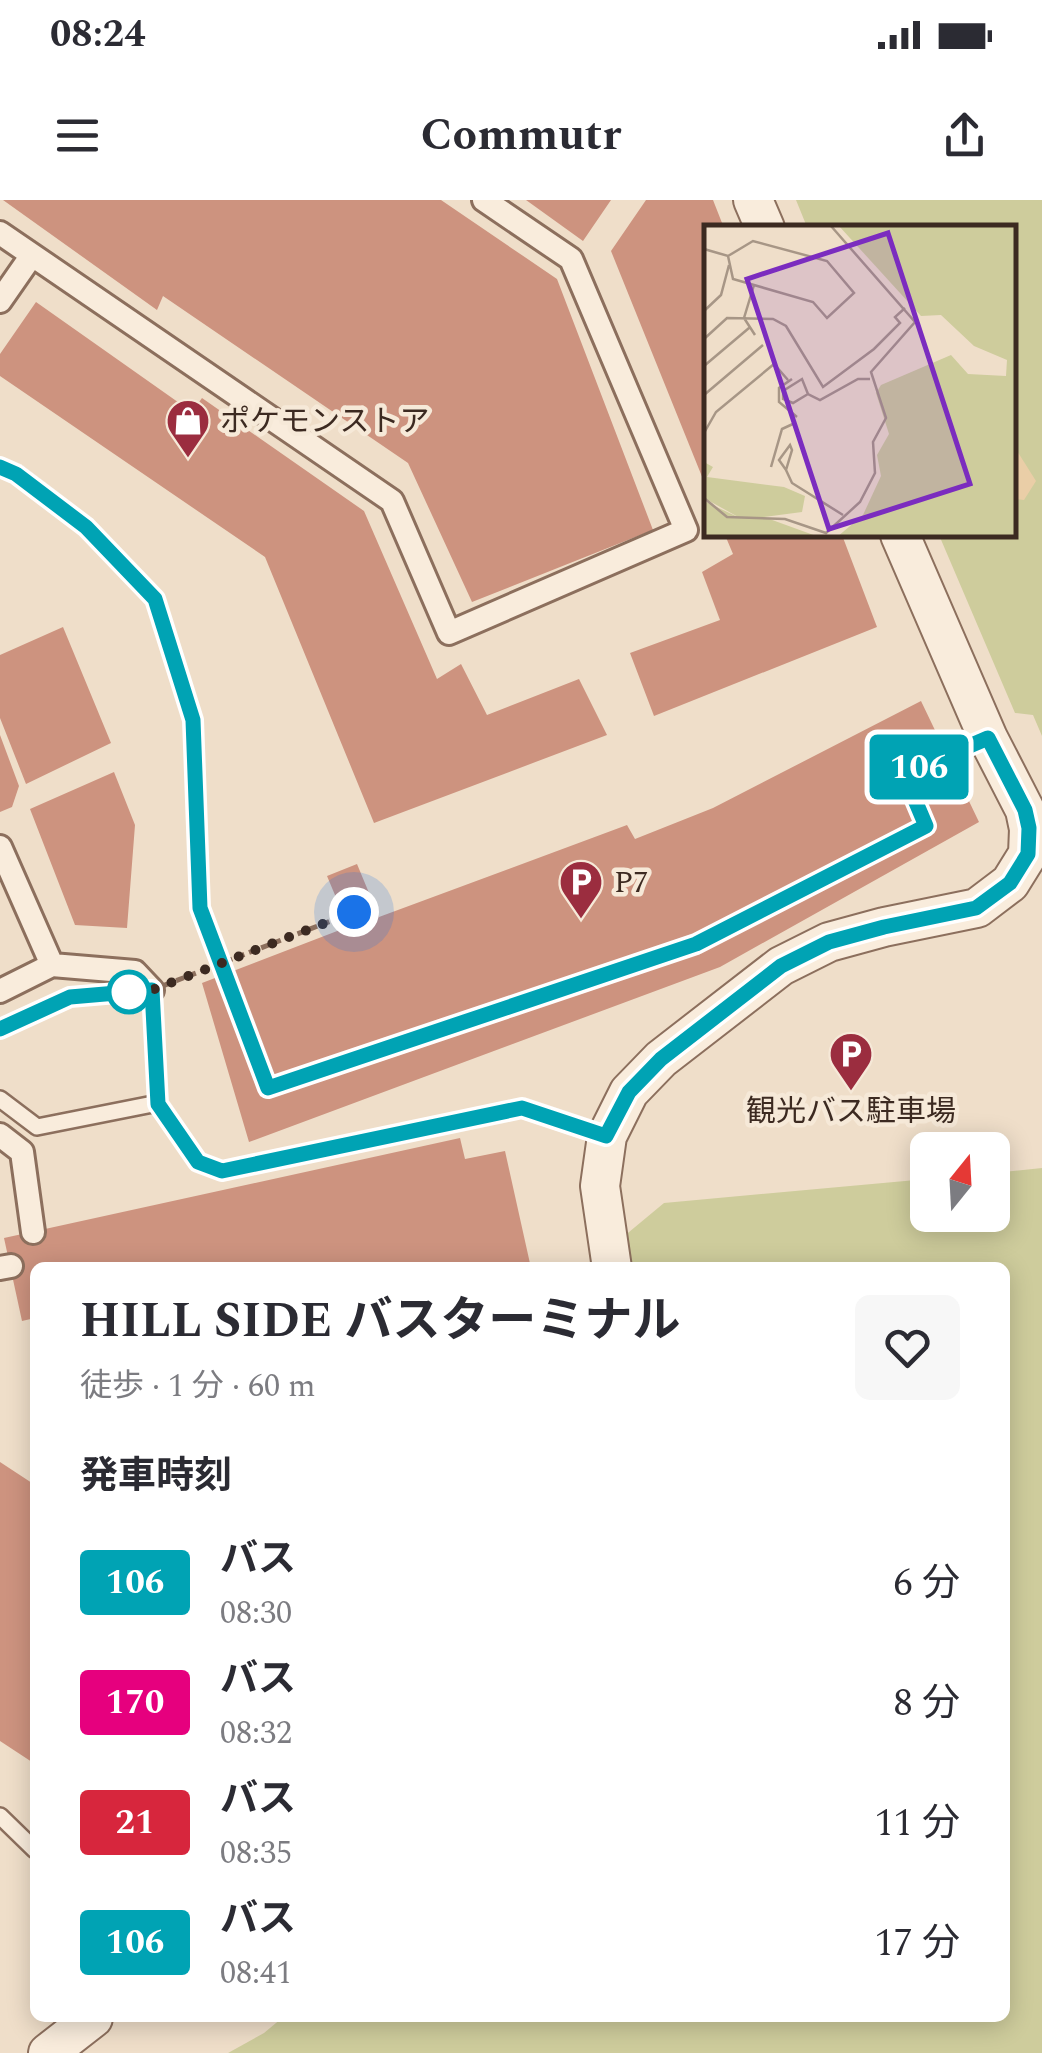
<!DOCTYPE html>
<html lang="ja">
<meta charset="utf-8">
<style>
:root{--surface:#fff;--page:#f7f7f7;--text:#2b2b33;--muted:#7c7c81}
body{margin:0;font-family:Spectral,"Noto Sans JP",serif;background:var(--page);color:var(--text);height:100vh;display:flex;flex-direction:column;font-size:38px;white-space:nowrap}
*{box-sizing:border-box;margin:0}
p{font-size:32px;color:var(--muted)}
.icon{flex:none;width:55px;height:55px;fill:none;stroke:currentColor;stroke-width:2;stroke-linecap:round;stroke-linejoin:round}
.map{position:relative;flex:1;overflow:hidden}
.drawer{position:absolute;left:30px;top:1062px;width:980px;height:760px;display:flex;flex-direction:column;background:var(--surface);border-radius:15px;box-shadow:0 5px 25px #0003}
.drawer>*{flex:none}
.badge{padding:0 20px;border-radius:8px;font-size:35px;line-height:65px}
.needle{width:65px;rotate:18deg}
.tools{position:absolute;left:910px;top:932px;display:grid;gap:20px}
.tools a{display:grid;place-items:center;width:100px;height:100px;border-radius:15px;background:var(--surface);box-shadow:0 5px 25px #0003;font-size:50px}
.you{position:absolute;width:50px;height:50px;margin:-25px;border:8px solid #fff;border-radius:50%;background:#1a73e8;box-shadow:0 0 0 15px #1a73e833}
.map>.badge{position:absolute;translate:-50% -50%;box-shadow:0 0 0 5px #fff}
h2{padding:0 50px;font-size:38px;line-height:90px}
.round{display:grid;place-items:center;flex:none;width:105px;height:105px;border-radius:15px;background:var(--page)}
.head{display:flex;align-items:center;justify-content:space-between;height:170px;padding:0 50px}
h1{font-size:48px;font-weight:700;line-height:75px}
ul{padding:0;list-style:none}
li{display:flex;align-items:center;gap:30px;height:120px;padding:0 50px}
li div{flex:1}
li b{display:block;font-size:38px}
li em{font-style:normal}
li .badge{min-width:110px;font-weight:700;text-align:center}
.status{display:flex;justify-content:space-between;align-items:center;height:70px;padding:0 50px;background:var(--surface);direction:ltr}
.status svg{height:28px;fill:currentColor}
header{display:flex;justify-content:space-between;align-items:center;height:130px;padding:0 50px;background:var(--surface);font-size:45px;font-weight:700}
.map>svg:first-child{display:block}
</style>
<div class="status"><b>08:24</b><svg viewBox="0 0 49 12"><path d="M0 12V9h3v3zM5 12V6h3v6zM10 12V3h3v9zM15 12V0h3v12zM26 1h20v11H26zM47 4h2v5h-2z"/></svg></div>
<header><svg class="icon" aria-label="menu" viewBox="0 0 24 24"><path d="M4 6h16M4 12h16M4 18h16"/></svg>Commutr<svg class="icon" aria-label="share" viewBox="0 0 24 24"><path d="M12 15V3M7 8l5-5 5 5M5 13v7h14v-7"/></svg></header>
<div class="map">
<svg width="1042" height="1853" viewBox="0 0 1042 1853">
<rect width="100%" height="100%" fill="#efdec9"/>
<path fill="#cecc9c" d="M796 0H1042V536L1033 515 1015 513 939 335H1014V28L807 27Z
M1042 968V1853H228L264 1833 282 1818H1005V1068L620 1067 617 1042 664 1003 927 979 928 1015H992L993 973Z"/>
<path fill="#eacea7" d="M1014 246 1036 281 1024 300 1015 299Z"/>
<path fill="#cd937f" d="M3 0H441L557 79 653 330 472 402 408 263 163 96 157 110Z
M526 0H611L583 41Z
M646 0H713L724 28H707V289L611 51Z
M36 102 192 212 202 198 364 311 437 479 461 464 487 515 579 479 607 535 374 623 265 357 0 176V154Z
M725 335H842L877 427 654 516 630 453 720 420 702 372 733 354Z
M63 427 111 543 26 584 0 518V455Z
M921 501 979 622 720 767 249 942 202 783 358 723 350 703 340 707 327 676 357 664 379 717 627 625 635 639 713 608Z
M0 535 19 586 12 607 0 612Z
M114 572 135 625 127 728 75 725 30 609Z
M460 938 465 959 505 951 531 1068H35V1118L22 1121 4 1038Z
M0 1262 35 1285V1295L30 1303 35 1306V1564L0 1541Z"/>
<g fill="none" stroke-linecap="round" stroke-linejoin="round">
<defs>
<path id="service" d="M0 267 17 274 86 327 155 399 193 520 200 708 269 888 696 744 926 626 905 574 988 538
M0 829 70 797 152 790 158 903 198 962 222 971 523 908 607 936
M0 899 37 927 158 903
M0 1616 35 1650"/>
<path id="pedestrian" d="M0 33 392 301 449 433 686 330 571 59 484 0
M0 101 32 55
M0 647 52 765
M0 791 52 765 135 772 152 790
M0 935 22 952 33 1032
M0 1068 11 1066"/>
<path id="tertiary" d="M753 0 765 28
M612 1068 600 986 607 936 629 892 661 859 781 766 829 742 884 727 977 708 1010 683 1028 654 1029 629 1025 610 988 538 900 335
M48 1853 93 1818"/>
</defs>
<use href="#service" stroke="#8c6f5d" stroke-width="20"/>
<use href="#pedestrian" stroke="#8c6f5d" stroke-width="28"/>
<use href="#tertiary" stroke="#8c6f5d" stroke-width="42"/>
<use href="#service" stroke="#f9ecdc" stroke-width="15"/>
<use href="#pedestrian" stroke="#f9ecdc" stroke-width="22"/>
<use href="#tertiary" stroke="#f9ecdc" stroke-width="38"/>
<path stroke="#8c6f5d" stroke-width="5" stroke-dasharray="8 5" stroke-linecap="butt" d="M152 790 354 712"/>
</g>
<g fill="none" stroke-linecap="round" stroke-linejoin="round">
<defs>
<path id="line" d="M0 267 16 274 86 327 155 399 193 520 200 708 268 888 696 744 926 626 904 574 988 538 1025 610 1029 628 1028 654 1010 683 976 708 884 727 829 742 781 766 661 859 629 892 606 936 522 908 222 971 198 962 158 904 152 790 70 797 0 829"/>
</defs>
<use href="#line" stroke="#fff" stroke-width="22"/>
<use href="#line" stroke="#00a3b4" stroke-width="15"/>
<path stroke="#3c2a21" stroke-width="10" stroke-dasharray="0 18" d="M129 792H124L152 790 354 712"/>
</g>
<defs>
<symbol id="shop-pin" viewBox="-11 -11 22 30"><path d="M0 17L-7.5 6A9.5 9.5 0 1 1 7.5 6Z" fill="#9b2d3f" stroke="#f6e9d8"/><path d="M-5-2.5h2.3a2.7 3.5 0 0 1 5.4 0H5L5.5 6h-11ZM-1.5-2.5h3a1.5 2.3 0 0 0-3 0Z" fill="#fff"/></symbol>
<symbol id="parking-pin" viewBox="-11 -11 22 30"><path d="M0 17L-7.5 6A9.5 9.5 0 1 1 7.5 6Z" fill="#9b2d3f" stroke="#f6e9d8"/><path d="M-3.5-5.5H1a3.5 3.5 0 0 1 0 7H-1V5.5H-3.5ZM-1-3.4V-.6H.8a1.4 1.4 0 0 0 0-2.8Z" fill="#fff"/></symbol>
</defs>
<g fill-rule="evenodd">
<use href="#shop-pin" x="163" y="196" width="50" height="68"/>
<use href="#parking-pin" x="556" y="657" width="50" height="68"/>
<use href="#parking-pin" x="826" y="829" width="50" height="68"/>
</g>
<circle fill="#fff" stroke="#00a3b4" stroke-width="5" cx="129" cy="792" r="20"/>
<g text-anchor="middle" stroke-width="9" stroke-linejoin="round" paint-order="stroke">
<g font-size="30" fill="#3c2a21" stroke="#f6e9d8" text-anchor="start">
<text x="220" y="231">ポケモンストア</text>
<text x="614" y="692">P7</text>
<text x="851" y="921" text-anchor="middle">観光バス駐車場</text>
</g>
</g>
<g transform="translate(704 25)">
<rect width="312" height="312" fill="#efdec9"/>
<path d="M135 1H312V312H133L159 290 177 251 173 230 185 209 172 168 177 160 247 130 264 149 302 151 303 135 270 121 237 90 217 91ZM0 237 9 242 3 252 80 262 101 271 98 287 60 292 115 312H0V276L36 293 0 273Z" fill="#cecc9c"/>
<path fill="none" stroke="#a79686" stroke-width="2.5" d="M0 24 24 31 49 16 123 36 150 68 123 93 109 77 29 54 24 31M50 60 40 93 51 110M0 86 17 70 25 40M0 114 23 93 69 94 82 101 119 162 170 124 196 98 191 92 201 83M0 141 45 103M88 154 75 163V177L93 192M104 169 89 178 79 174V166L98 154 104 169 116 175 154 154H166M0 170 59 120M0 208 12 187 70 139 84 155M86 220 88 225 82 245 75 235ZM67 242 78 204 91 198M82 245 88 258 139 290M0 273 23 292 81 294 122 308 156 277 171 248 169 217 182 193 167 147 211 97 127 1"/>
<path fill="#7b2cbf" fill-opacity="0.15" stroke="#7b2cbf" stroke-width="5" d="M184 8 266 259 125 304 43 54Z"/>
<rect width="312" height="312" fill="none" stroke="#3c2a21" stroke-width="5"/>
</g>
</svg>
<div class="tools">
<a><svg class="needle" viewBox="-14 -14 28 28"><path d="M0-13l5 13h-10z" fill="#e53935"/><path d="M0 13l5-13h-10z" fill="#7c7c81"/></svg></a>
</div>
<div class="you" style="left:354px;top:712px"></div>
<b class="badge" style="left:919px;top:567px;background:#00a3b4;color:#fff">106</b>
<section class="drawer">
<div class="head"><div><h1>HILL SIDE バスターミナル</h1><p>徒歩 · 1 分 · 60 m</p></div><a class="round"><svg class="icon" aria-label="heart" viewBox="0 0 24 24"><path d="M12 20l-8-8c-3-5 5-10 8-4 3-6 11-1 8 4z"/></svg></a></div>
<h2>発車時刻</h2>
<ul>
<li><span class="badge" style="background:#00a3b4;color:#fff">106</span><div><b>バス</b><p>08:30</p></div><em>6 分</em></li>
<li><span class="badge" style="background:#e6007e;color:#fff">170</span><div><b>バス</b><p>08:32</p></div><em>8 分</em></li>
<li><span class="badge" style="background:#d7263d;color:#fff">21</span><div><b>バス</b><p>08:35</p></div><em>11 分</em></li>
<li><span class="badge" style="background:#00a3b4;color:#fff">106</span><div><b>バス</b><p>08:41</p></div><em>17 分</em></li>
</ul>
</section>
</div>
